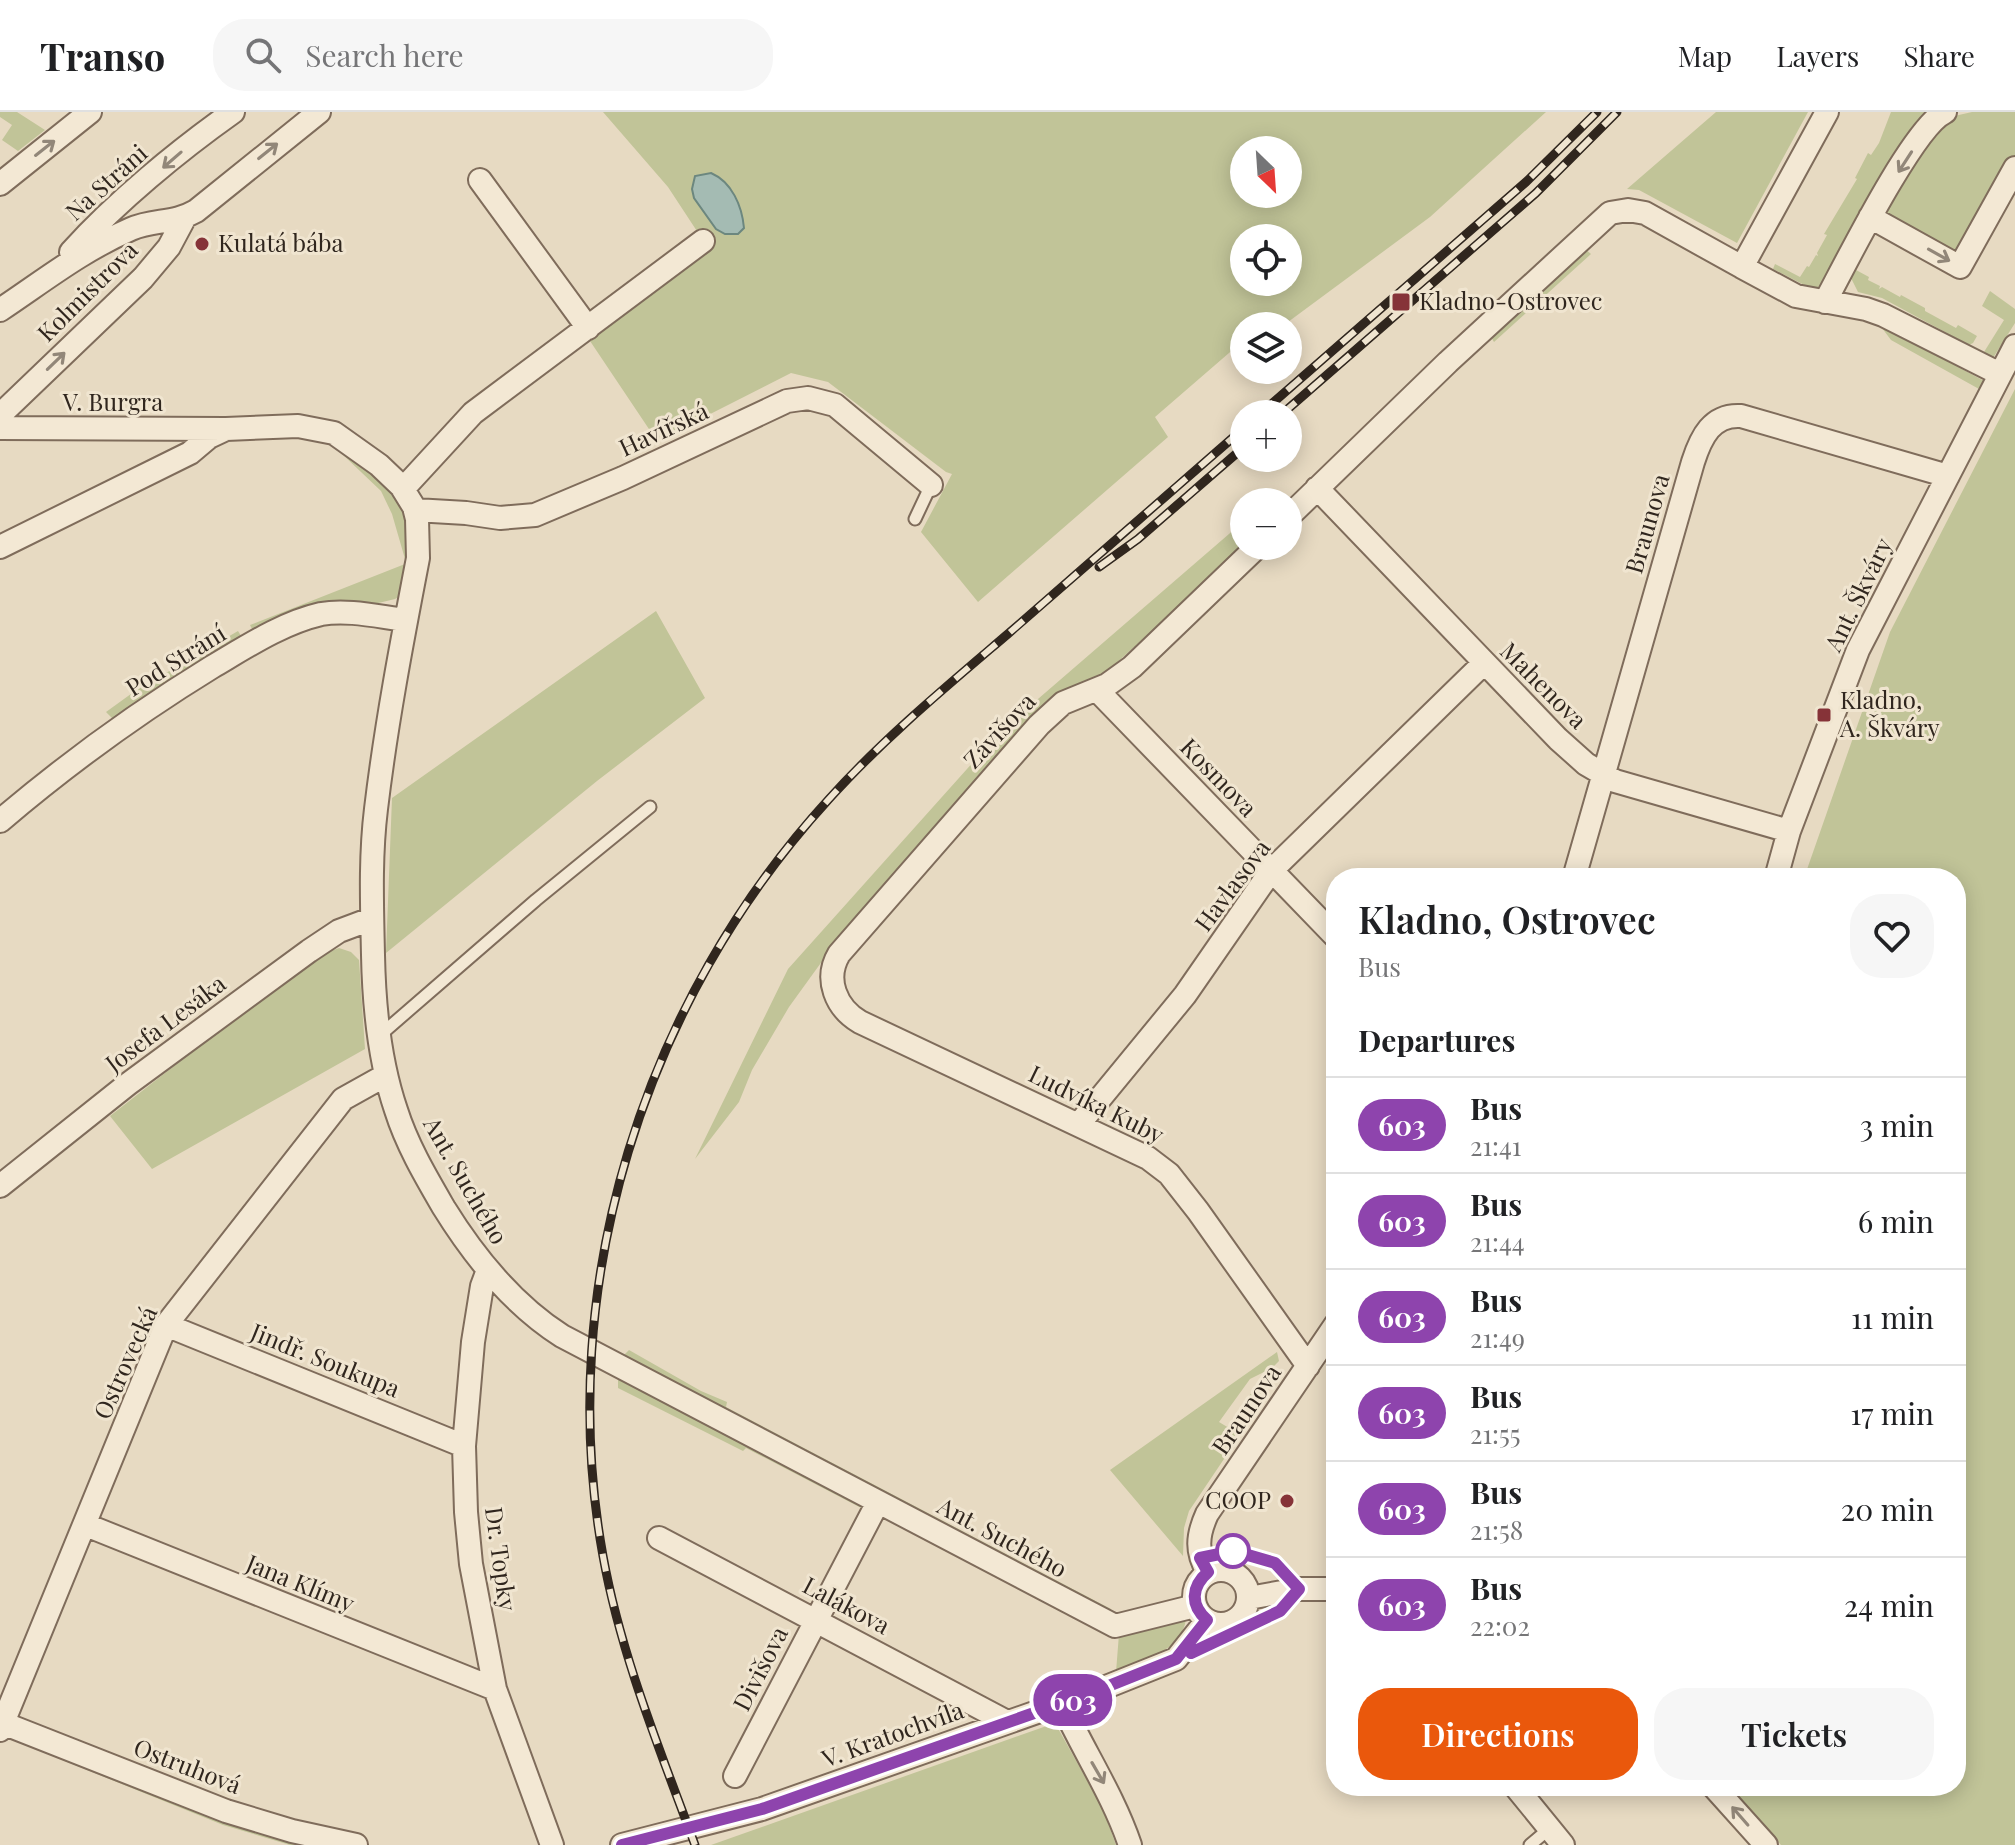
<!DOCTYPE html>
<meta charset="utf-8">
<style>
:root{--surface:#fff;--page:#f6f6f6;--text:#202124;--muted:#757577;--line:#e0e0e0;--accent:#ea580c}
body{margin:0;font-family:"Playfair Display",serif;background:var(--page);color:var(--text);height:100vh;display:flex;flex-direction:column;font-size:30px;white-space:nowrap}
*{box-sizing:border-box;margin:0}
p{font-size:26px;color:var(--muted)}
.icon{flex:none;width:44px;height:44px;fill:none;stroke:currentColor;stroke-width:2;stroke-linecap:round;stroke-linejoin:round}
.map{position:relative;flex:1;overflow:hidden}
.side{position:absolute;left:1326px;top:756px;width:640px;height:928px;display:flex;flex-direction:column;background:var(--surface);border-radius:32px;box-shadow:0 4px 20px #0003}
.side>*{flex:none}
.badge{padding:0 16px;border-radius:26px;font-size:28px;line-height:52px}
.needle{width:52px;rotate:155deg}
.fabs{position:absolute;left:1230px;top:24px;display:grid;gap:16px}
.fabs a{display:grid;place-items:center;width:72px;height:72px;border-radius:50%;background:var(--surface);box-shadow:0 4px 20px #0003;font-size:40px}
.map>.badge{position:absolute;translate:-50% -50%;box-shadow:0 0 0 4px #fff}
h2{padding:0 32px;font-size:30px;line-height:72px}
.round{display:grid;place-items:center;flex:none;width:84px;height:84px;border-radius:32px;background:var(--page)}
.headline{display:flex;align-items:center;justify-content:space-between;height:136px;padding:0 32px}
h1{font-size:38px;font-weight:600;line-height:60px}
.cta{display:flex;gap:16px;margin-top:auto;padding:16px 32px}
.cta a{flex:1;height:92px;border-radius:32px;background:var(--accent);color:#fff;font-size:32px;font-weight:600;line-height:92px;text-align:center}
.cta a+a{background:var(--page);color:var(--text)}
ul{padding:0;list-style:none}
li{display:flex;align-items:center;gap:24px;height:96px;padding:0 32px;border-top:2px solid var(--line)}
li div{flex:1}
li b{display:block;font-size:30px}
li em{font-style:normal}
li .badge{min-width:88px;font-weight:700;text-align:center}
header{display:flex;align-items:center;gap:48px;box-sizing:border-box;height:112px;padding:0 40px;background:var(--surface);border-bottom:2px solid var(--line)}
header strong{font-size:38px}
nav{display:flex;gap:44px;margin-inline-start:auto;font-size:28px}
.search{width:560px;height:72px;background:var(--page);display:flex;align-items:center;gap:20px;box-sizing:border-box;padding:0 28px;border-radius:32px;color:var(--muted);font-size:30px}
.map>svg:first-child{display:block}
</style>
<header>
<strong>Transo</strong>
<div class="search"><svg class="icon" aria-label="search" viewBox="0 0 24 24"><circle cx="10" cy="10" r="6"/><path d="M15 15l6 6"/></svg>Search here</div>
<nav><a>Map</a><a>Layers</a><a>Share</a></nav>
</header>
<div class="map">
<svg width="2015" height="1733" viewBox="0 0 2015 1733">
<rect width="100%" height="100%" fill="#e7dac2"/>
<path fill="#c1c498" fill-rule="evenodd" d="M0 0H17L45 18 18 39 2 28 12 13 0 5Z
M603 0H1546L1430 105 1288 210 1244 214V228L1155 305 1168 325 978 490 921 420 952 362 946 360 828 270 791 261 657 329 588 226 708 136 668 75ZM1244 38H1288V82H1244ZM1244 126H1288V170H1244Z
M1716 0H1808L1737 131 1639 78 1627 77Z
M1891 0H1934L1870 88 1821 173 1814 178 1773 157 1775 152 1800 165 1807 154 1809 155 1816 143 1818 144 1817 141 1827 123 1824 122 1857 67 1855 66 1868 41 1871 43 1879 31Z
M1972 0H2015V45L1967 132 1956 142 1887 108 1883 97 1934 20 1950 5Z
M1584 136 1591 142 1494 230 1488 220Z
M1856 158 1869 165 1868 168 1880 174 1879 177 1882 175 1900 185 1901 183 1925 196V199L1956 216 1958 213 1977 224 1973 231 1969 233 1882 186 1858 180 1851 166Z
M1990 179 2015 197V211L1993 246 1984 240 2004 208 1982 194Z
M1861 206 1885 215 1984 269 1979 277 1891 228 1882 216Z
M2015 277V1733H1781L1725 1674H1956V766H1804L1890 520Z
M340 340C396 373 399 377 412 441L405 447 392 402 381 379Z
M1244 409V434L1145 535H1134L1101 565 1066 577 1056 584 1013 624 949 697 849 812 789 895 752 958 739 990 695 1047 788 857 1001 619Z
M405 452 399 485 395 487 254 521 250 513Z
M656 499 705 586 597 669 386 841 392 686Z
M238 519 243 527 113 607 106 600 135 579Z
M339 836 351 840 359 848 365 937 152 1057 110 1004 247 897 328 840Z
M629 1238 701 1279 727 1290 726 1295 1111 1497 1109 1502 621 1246Z
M1277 1240 1279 1249 1272 1256 1250 1267 1219 1310 1234 1319 1246 1300 1241 1296C1247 1287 1254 1273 1267 1275V1283L1189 1399 1184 1416 1183 1444 1110 1358Z
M618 1260 861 1389 865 1398 746 1336 743 1339 618 1276Z
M1186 1507C1182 1539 1141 1550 1116 1560L1119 1522Z
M1055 1611 1103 1697 1116 1733H711Z
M20 1624 315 1733H290L223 1713 13 1628Z"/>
<path fill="#a4bbb3" stroke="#6c877f" stroke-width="2" d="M711 61C732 70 742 94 744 116L738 122H725L716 117 694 86 692 77 695 64Z"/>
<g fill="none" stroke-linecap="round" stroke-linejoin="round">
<defs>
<path id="service" d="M915 407 931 373
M379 924 536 788 650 695
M1184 1544 1280 1499 1299 1477 1275 1451 1234 1439 1201 1446
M1530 1733 1549 1717"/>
<path id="minor" d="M1827 0 1742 155 1796 184 1866 197 1883 203 2000 262
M480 68 588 216
M0 72 90 0
M1870 105 1960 155 2015 56
M71 140C116 90 178 39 233 0
M1825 190C1845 153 1913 15 1945 0
M0 198C45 168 81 139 131 117 153 107 174 112 196 99L319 0
M0 303 143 166 169 135 185 105
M0 316 225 317
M1317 376 1558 627 1586 652 1615 669 1789 719
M403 377 473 301 703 129
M415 398 466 401 500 406 535 403 623 366 787 289 808 286 835 293 931 373
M1288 405 1448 250 1610 101 1628 98 1645 101 1742 155
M1258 434 1132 555 1107 573 1063 591 1039 613 839 842C824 867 836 896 860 910L1148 1046 1169 1062 1198 1099 1308 1254
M0 435 190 341 209 325 226 317 298 314 334 321 379 353 401 374 414 395 417 407 418 446C402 529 386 613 376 697 370 746 372 794 373 843 374 895 379 948 396 998 407 1033 426 1065 444 1096 475 1146 512 1192 562 1224L1115 1514 1195 1494
M1097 578 1336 825
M0 709C67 652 137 601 212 555 246 535 282 511 321 502 348 497 380 505 406 508
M1574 766 1693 350C1701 325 1712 302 1741 304L1948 364
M1776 766 1789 719 1858 538 2015 234
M1079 1012 1185 883 1271 759 1484 551
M0 1074 128 972 309 839 339 819 371 807
M488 1158 482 1174 473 1230 464 1334 466 1400 471 1452 495 1577 552 1733
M166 1213 464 1334
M86 1413 495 1577
M659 1426 1007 1610
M1194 1485a27 27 0 1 1 54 0a27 27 0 1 1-54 0Z
M1208 1460C1196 1440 1197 1424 1207 1402L1336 1212
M1249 1486 1299 1477H1336
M1062 1592C1084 1640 1113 1683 1130 1733
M0 1610 226 1699 292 1719 356 1733
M0 1618 166 1213 343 987 386 963
M735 1664 878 1390
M1515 1674 1563 1733
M1713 1674 1766 1733
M622 1733 762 1697 1091 1581 1176 1547 1207 1508"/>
</defs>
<use href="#service" stroke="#7f6c5b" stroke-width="15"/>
<use href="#minor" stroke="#7f6c5b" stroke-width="26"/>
<use href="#service" stroke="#f3e8d4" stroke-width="11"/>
<use href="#minor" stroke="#f3e8d4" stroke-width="22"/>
<defs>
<path id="rail" d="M1260 302 1526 70 1597 0
M1282 302 1536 81 1617 0
M1099 455 1138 427 1244 335
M695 1733C660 1638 621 1544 603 1444 554 1173 644 889 829 687 884 626 947 574 1009 521 1087 453 1166 384 1244 316"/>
</defs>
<use href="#rail" stroke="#30261e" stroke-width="9"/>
<use href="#rail" stroke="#f0e5d0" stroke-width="6" stroke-dasharray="18" stroke-linecap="butt"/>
</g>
<defs><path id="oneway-shaft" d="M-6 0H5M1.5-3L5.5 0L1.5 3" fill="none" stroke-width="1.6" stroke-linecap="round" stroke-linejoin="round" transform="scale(2)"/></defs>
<g stroke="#928779">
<use href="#oneway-shaft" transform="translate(45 36) rotate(-38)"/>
<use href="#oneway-shaft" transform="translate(268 39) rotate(-39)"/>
<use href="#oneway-shaft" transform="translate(172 48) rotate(139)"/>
<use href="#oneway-shaft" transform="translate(1905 50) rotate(123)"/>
<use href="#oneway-shaft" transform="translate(1939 143) rotate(29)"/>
<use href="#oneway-shaft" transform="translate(56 249) rotate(-44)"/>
<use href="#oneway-shaft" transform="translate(1098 1661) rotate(60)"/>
<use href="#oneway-shaft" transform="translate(1740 1704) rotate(-131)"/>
</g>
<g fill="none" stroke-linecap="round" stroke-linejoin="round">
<defs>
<path id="line" d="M622 1733 762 1697 1091 1581 1176 1547 1207 1508C1190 1493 1191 1475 1208 1460L1200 1446 1234 1439 1275 1451 1299 1477 1280 1499 1191 1541"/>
</defs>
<use href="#line" stroke="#fff" stroke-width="18"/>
<use href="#line" stroke="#8e44ad" stroke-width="12"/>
</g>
<g fill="#863338" stroke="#f0e5d0" stroke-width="3">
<circle cx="202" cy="132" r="8"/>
<rect x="1391" y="180" width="20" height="20" rx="4"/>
<rect x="1816" y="595" width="16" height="16" rx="4"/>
<circle cx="1287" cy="1389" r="8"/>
</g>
<circle fill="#fff" stroke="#8e44ad" stroke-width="4" cx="1233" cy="1439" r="16"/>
<g text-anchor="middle" stroke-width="6" stroke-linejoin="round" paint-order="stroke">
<g font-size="24" fill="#30261e" stroke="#f0e5d0">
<text transform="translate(107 71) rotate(-42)" y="8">Na Stráni</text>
<text transform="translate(88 180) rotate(-45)" y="8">Kolmistrova</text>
<text x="113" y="299">V. Burgra</text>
<text transform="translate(664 318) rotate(-25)" y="8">Havířská</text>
<text transform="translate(1648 412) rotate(-74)" y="8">Braunova</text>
<text transform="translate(1859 483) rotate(-64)" y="8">Ant. Škváry</text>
<text transform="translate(176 549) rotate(-32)" y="8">Pod Strání</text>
<text transform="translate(1543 574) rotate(45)" y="8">Mahenova</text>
<text transform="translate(1000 619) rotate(-47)" y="8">Závišova</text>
<text transform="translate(1218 666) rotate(46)" y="8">Kosmova</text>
<text transform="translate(1233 774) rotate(-53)" y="8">Havlasova</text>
<text transform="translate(166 912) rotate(-37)" y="8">Josefa Lesáka</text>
<text transform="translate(1096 993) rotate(26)" y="8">Ludvíka Kuby</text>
<text transform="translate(465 1069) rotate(60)" y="8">Ant. Suchého</text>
<text transform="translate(325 1249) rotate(22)" y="8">Jindř. Soukupa</text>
<text transform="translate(126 1251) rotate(-66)" y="8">Ostrovecká</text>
<text transform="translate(1247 1298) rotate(-56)" y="8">Braunova</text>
<text transform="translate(1002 1426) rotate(28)" y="8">Ant. Suchého</text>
<text transform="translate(500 1447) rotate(82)" y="8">Dr. Topky</text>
<text transform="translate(300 1472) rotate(22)" y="8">Jana Klímy</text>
<text transform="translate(846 1494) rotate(28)" y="8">Lalákova</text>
<text transform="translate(761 1557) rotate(-63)" y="8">Divišova</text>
<text transform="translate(893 1623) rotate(-20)" y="8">V. Kratochvíla</text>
<text transform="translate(187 1655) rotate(21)" y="8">Ostruhová</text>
</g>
<g font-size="24" fill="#30261e" stroke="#f0e5d0" text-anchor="start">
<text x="218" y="140">Kulatá bába</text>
<text x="1419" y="198">Kladno-Ostrovec</text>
<text x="1840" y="597">Kladno,<tspan x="1840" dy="28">A. Škváry</tspan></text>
<text x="1271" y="1397" text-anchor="end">COOP</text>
</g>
</g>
</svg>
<div class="fabs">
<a><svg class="needle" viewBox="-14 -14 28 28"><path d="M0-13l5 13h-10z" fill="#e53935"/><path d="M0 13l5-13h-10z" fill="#757577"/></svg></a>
<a><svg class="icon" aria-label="locate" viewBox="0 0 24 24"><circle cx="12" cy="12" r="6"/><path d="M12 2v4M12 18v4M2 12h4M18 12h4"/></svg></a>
<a><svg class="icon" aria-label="layers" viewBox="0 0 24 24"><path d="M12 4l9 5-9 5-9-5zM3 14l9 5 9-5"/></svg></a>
<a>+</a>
<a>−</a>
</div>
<b class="badge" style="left:1073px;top:1588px;background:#8e44ad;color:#fff">603</b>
<section class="side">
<div class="headline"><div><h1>Kladno, Ostrovec</h1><p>Bus</p></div><a class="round"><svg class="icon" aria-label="heart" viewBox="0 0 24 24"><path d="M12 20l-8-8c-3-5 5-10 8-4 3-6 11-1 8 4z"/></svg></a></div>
<h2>Departures</h2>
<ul>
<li><span class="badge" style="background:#8e44ad;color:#fff">603</span><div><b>Bus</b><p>21:41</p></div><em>3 min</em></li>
<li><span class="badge" style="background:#8e44ad;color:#fff">603</span><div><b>Bus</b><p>21:44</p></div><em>6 min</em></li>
<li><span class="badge" style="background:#8e44ad;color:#fff">603</span><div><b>Bus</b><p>21:49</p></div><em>11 min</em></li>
<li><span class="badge" style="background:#8e44ad;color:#fff">603</span><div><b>Bus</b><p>21:55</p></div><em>17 min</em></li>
<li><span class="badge" style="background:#8e44ad;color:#fff">603</span><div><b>Bus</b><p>21:58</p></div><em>20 min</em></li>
<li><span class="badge" style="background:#8e44ad;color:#fff">603</span><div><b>Bus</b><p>22:02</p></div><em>24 min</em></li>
</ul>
<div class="cta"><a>Directions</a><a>Tickets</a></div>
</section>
</div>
